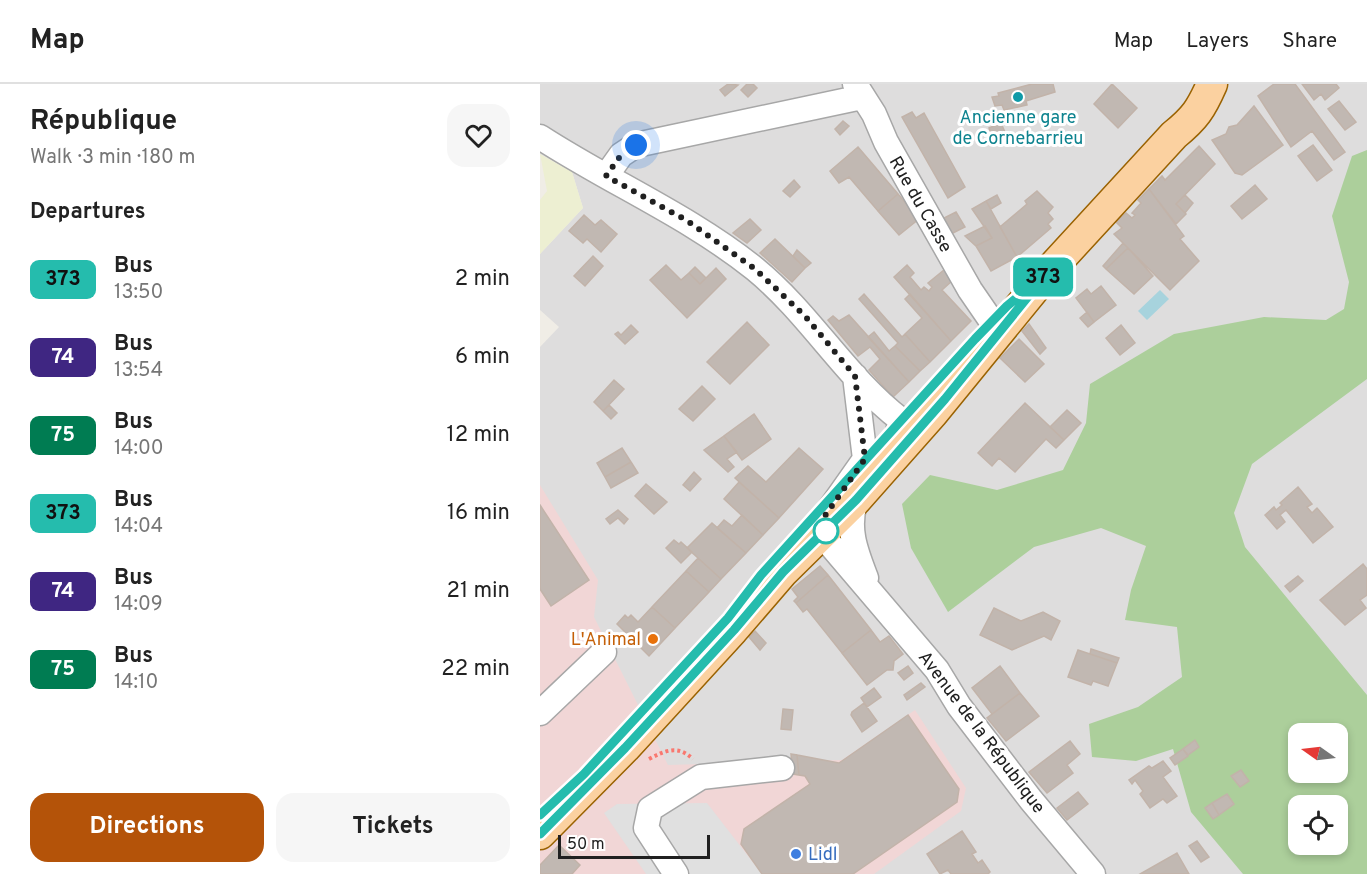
<!DOCTYPE html>
<meta charset="utf-8">
<style>
:root{--surface:#fff;--page:#f6f6f6;--text:#222;--muted:#767676;--line:#e0e0e0;--accent:#b45309}
body{margin:0;font-family:Overpass,sans-serif;background:var(--page);color:var(--text);height:100vh;display:flex;flex-direction:column;font-size:22px;white-space:nowrap}
*{box-sizing:border-box;margin:0}
p{font-size:20px;color:var(--muted)}
.icon{flex:none;width:33px;height:33px;fill:none;stroke:currentColor;stroke-width:2;stroke-linecap:round;stroke-linejoin:round}
.map{position:relative;flex:1;overflow:hidden}
.panel{display:flex;flex-direction:column;background:var(--surface);width:540px}
.panel>*{flex:none}
.badge{padding:0 12px;border-radius:9px;font-size:21px;line-height:39px}
.needle{width:39px;rotate:284deg}
.buttons{position:absolute;left:748px;top:639px;display:grid;gap:12px}
.buttons a{display:grid;place-items:center;width:60px;height:60px;border-radius:12px;background:var(--surface);box-shadow:0 3px 9px #0003;font-size:30px}
.scale{position:absolute;left:18px;bottom:15px;width:152px;box-sizing:border-box;padding-left:6px;border:3px solid #202020;border-top:0;font-size:16px;line-height:21px;white-space:nowrap;color:#202020;-webkit-text-stroke:4px #fff;paint-order:stroke}
.you{position:absolute;width:30px;height:30px;margin:-15px;border:4px solid #fff;border-radius:50%;background:#1a73e8;box-shadow:0 0 0 9px #1a73e833}
.map>.badge{position:absolute;translate:-50% -50%;box-shadow:0 0 0 3px #fff}
h2{padding:0 30px;font-size:22px;line-height:54px}
.round{display:grid;place-items:center;flex:none;width:63px;height:63px;border-radius:18px;background:var(--page)}
.overview{display:flex;align-items:center;justify-content:space-between;height:102px;padding:0 30px}
h1{font-size:28px;font-weight:700;line-height:45px}
.button{display:flex;gap:12px;margin-top:auto;padding:12px 30px}
.button a{flex:1;height:69px;border-radius:18px;background:var(--accent);color:#fff;font-size:24px;font-weight:700;line-height:69px;text-align:center}
.button a+a{background:var(--page);color:var(--text)}
ul{padding:0;list-style:none}
li{display:flex;align-items:center;gap:18px;height:78px;padding:0 30px}
li div{flex:1}
li b{display:block;font-size:22px}
li em{font-style:normal}
li .badge{min-width:66px;font-weight:700;text-align:center}
header{display:flex;align-items:center;gap:36px;box-sizing:border-box;height:84px;padding:0 30px;background:var(--surface);border-bottom:2px solid var(--line)}
header strong{font-size:28px}
nav{display:flex;gap:33px;margin-inline-start:auto;font-size:21px}
main{display:flex;flex:1;min-height:0}
.map>svg:first-child{display:block}
</style>
<header>
<strong>Map</strong>
<nav><a>Map</a><a>Layers</a><a>Share</a></nav>
</header>
<main>
<section class="panel">
<div class="overview"><div><h1>République</h1><p>Walk · 3 min · 180 m</p></div><a class="round"><svg class="icon" aria-label="heart" viewBox="0 0 24 24"><path d="M12 20l-8-8c-3-5 5-10 8-4 3-6 11-1 8 4z"/></svg></a></div>
<h2>Departures</h2>
<ul>
<li><span class="badge" style="background:#25bcad;color:#111">373</span><div><b>Bus</b><p>13:50</p></div><em>2 min</em></li>
<li><span class="badge" style="background:#3f2682;color:#fff">74</span><div><b>Bus</b><p>13:54</p></div><em>6 min</em></li>
<li><span class="badge" style="background:#007c52;color:#fff">75</span><div><b>Bus</b><p>14:00</p></div><em>12 min</em></li>
<li><span class="badge" style="background:#25bcad;color:#111">373</span><div><b>Bus</b><p>14:04</p></div><em>16 min</em></li>
<li><span class="badge" style="background:#3f2682;color:#fff">74</span><div><b>Bus</b><p>14:09</p></div><em>21 min</em></li>
<li><span class="badge" style="background:#007c52;color:#fff">75</span><div><b>Bus</b><p>14:10</p></div><em>22 min</em></li>
</ul>
<div class="button"><a>Directions</a><a>Tickets</a></div>
</section>
<div class="map">
<svg width="827" height="790" viewBox="0 0 827 790">
<rect width="100%" height="100%" fill="#f0ede6"/>
<path fill="#dedddd" fill-rule="evenodd" d="M0 0H827V790H0V263L19 243 0 226V170L43 124 32 88 0 70ZM759 650H798V688H759ZM759 722H798V760H759Z"/>
<path fill="#f1d6d6" d="M0 401 58 496 54 533 128 681 302 676 375 626 426 704 421 727 334 790H0Z"/>
<path fill="#edefd2" d="M0 70 32 88 43 124 0 170V116L7 107Z"/>
<path fill="#accf9b" fill-rule="evenodd" d="M827 66V295L712 380 694 429 705 463 827 611V790H703L651 728 633 665 596 677 552 673 549 640 598 623 642 593 637 543 585 536 591 506 606 462 561 444 494 463 408 528 371 464 362 420 390 391 457 406 523 386 546 339 550 300 634 250 724 233 786 236 804 225 809 198 792 132 812 72ZM759 650H798V688H759ZM759 722H798V760H759Z"/>
<path fill="#e0e0e0" d="M167 719 222 790H106L64 729 77 720Z"/>
<path fill="#a7d3dd" d="M620 206 629 215 607 236 598 227Z"/>
<path fill="#c1b8b2" stroke="#c2b3a9" stroke-width="1.5" d="M188 0 198 1 185 12 180 6Z
M207 0H213L217 4 208 13 201 6Z
M492 0H513L515 8 486 17 487 21 464 26 462 21 455 22 452 13 459 12 458 9Z
M572 0 597 24 578 44 554 20Z
M734 0H755L805 68 794 76 772 47 751 63 718 12Z
M762 0H796L799 4 785 16 781 10 774 16Z
M799 17 816 38 805 46 788 25Z
M714 22 743 61 702 91 695 89 672 56 686 50 689 43 697 41Z
M372 28 376 34 384 29 425 103 408 114 362 33Z
M303 37 309 42 300 51 295 45Z
M461 39 468 55 455 60 449 44Z
M773 61 792 86 777 97 758 72Z
M659 62 675 80 636 120 646 130 636 140 609 105 622 92 625 96Z
M318 63 358 110 338 127 309 93 299 99 290 87Z
M254 96 260 103 250 113 243 107Z
M715 101 727 115 702 135 691 122Z
M609 105 644 152 640 155 659 177 630 206 574 150 582 144 576 138 586 129 592 134 595 131 592 129 601 119 598 116Z
M497 107 513 123 508 129 513 135 508 140 511 144 477 173 460 143 487 120 485 117Z
M358 110 379 135 359 151 338 127Z
M457 111 461 119 451 125 446 117Z
M645 111 653 119 645 129 636 120Z
M446 117 477 173 451 187 436 162 452 154 432 125Z
M416 128 425 143 409 151 400 136Z
M44 131 55 141 61 136 77 150 61 168 47 155 43 159 29 147Z
M210 135 221 146 207 159 193 149Z
M445 142 452 154 436 162 425 152Z
M235 155 265 184 252 198 220 169Z
M583 159 588 164 566 185 563 182Z
M588 164 613 192 594 210 566 185Z
M257 166 271 179 265 184 253 172Z
M53 172 63 182 45 202 34 192Z
M126 181 141 196 149 189 160 200 176 184 186 195 147 234 110 196Z
M367 181 374 189 370 193 381 206 384 203 389 207 392 203 388 199 404 186 413 196 402 206 431 237 411 257 354 193Z
M155 183 166 194 160 200 149 189Z
M561 202 576 221 554 238 536 214 547 205 551 210Z
M324 210 362 253 365 250 390 278 380 287 355 262 358 259 319 215Z
M370 210 411 257 390 278 365 250 382 234 365 215Z
M547 228 554 238 548 243 540 234Z
M309 231 369 298 353 313 329 286 340 275 330 263 318 272 288 236 293 232 299 237Z
M207 238 229 261 190 300 167 278Z
M489 240 506 264 500 270 482 247Z
M91 241 98 248 85 260 75 250 78 248 81 251Z
M581 241 595 259 580 271 566 254Z
M334 248 349 267 355 262 380 287 369 298 328 253Z
M479 255 504 280 485 298 460 274Z
M74 296 84 305 63 327 54 318Z
M162 302 175 315 153 337 139 325Z
M485 319 524 356 516 364 506 355 475 388 459 374 452 382 438 369Z
M69 321 77 329 71 335 63 327Z
M527 326 541 339 524 356 510 343Z
M214 330 231 355 202 376 184 352Z
M184 352 197 368 187 375 194 383 188 388 164 366Z
M82 364 91 378 65 393 57 379Z
M259 364 283 385 239 434 195 394 208 382 226 398Z
M91 378 98 389 71 404 65 393Z
M154 388 161 395 150 407 143 401Z
M199 398 239 434 223 451 184 415Z
M106 400 127 418 114 430 95 412Z
M758 403 772 420 767 423 772 429 777 424 793 443 773 459 746 426 740 431 745 438 737 445 725 431 734 423 736 426 742 421 740 419Z
M0 421 49 496 11 522 0 505Z
M78 426 88 435 84 440 78 434 70 440 66 435Z
M202 431 223 451 206 469 177 444 184 436 192 442Z
M172 439 206 469 181 495 147 464Z
M134 456 139 460 141 458 152 468 141 479 126 464Z
M158 474 181 495 169 508 146 487Z
M823 480 827 485V511L820 516 826 524 805 541 780 516Z
M280 482 288 491 256 519 254 517 258 513 252 505Z
M146 487 169 508 135 544 112 523Z
M288 491 331 546 302 569 267 525 263 528 256 519Z
M758 492 763 497 750 508 745 502Z
M112 523 135 544 109 572 77 540 85 531 88 534 91 531 98 538Z
M454 524 481 537 503 528 520 537 511 556 504 552 472 566 440 551Z
M331 546 340 558 349 552 363 570 354 577 353 586H347L327 601 302 569Z
M215 547 226 559 220 566 209 553Z
M551 565 579 574 577 579 550 570Z
M538 566 577 579 568 602 553 597 551 601 528 593Z
M368 582 373 589 364 596 358 589Z
M460 582 480 609 452 630 432 604Z
M381 599 385 603 367 616 364 611Z
M334 604 341 613 327 623 321 614Z
M480 609 499 632 466 657 447 634Z
M324 619 337 637 322 648 311 631 312 628Z
M243 625 253 626 251 646 241 645Z
M368 631 419 705 417 718 313 790H222L201 760 204 745 270 700 265 692 259 691 257 671 299 679Z
M655 656 659 663 648 671 643 665Z
M530 657 540 670 527 681 533 689 507 709 489 688Z
M643 665 648 672 635 681 630 674Z
M251 670 257 671 259 691 253 690Z
M623 677 631 687 623 693 637 712 627 719 623 715 610 724 600 710 603 707 595 696 592 700 589 696 609 682 612 684Z
M701 686 709 697 700 703 691 692Z
M538 708 548 720 527 736 517 724Z
M687 710 694 720 679 731 672 719Z
M672 719 679 731 673 735 665 724Z
M422 747 436 768 432 770 438 779 442 776 450 788 448 790H411L408 786 400 790 387 770Z
M657 757 669 773 661 778 649 762Z
M19 761 40 781 32 790H0V781Z
M637 769 649 790H600Z"/>
<g fill="none" stroke-linecap="round" stroke-linejoin="round">
<defs>
<path id="minor" d="M315 0 334 30 346 58 430 206 452 238
M0 53C71 99 149 132 215 185 270 230 305 293 361 336L356 355 347 373
M66 92 81 71 96 61 322 13
M315 292 325 375 282 436V451L397 586 419 622 491 716 553 790
M316 416C306 444 316 468 326 494
M0 629 64 568
M136 790 106 744 110 725 161 693 242 684"/>
<path id="major" d="M0 750 85 664 193 546 243 488 316 416 393 329 508 188 634 51C655 34 661 25 672 0"/>
</defs>
<use href="#minor" stroke="#a7a7a7" stroke-width="27"/>
<use href="#major" stroke="#9a6201" stroke-width="33"/>
<path stroke="#f9786f" stroke-width="4" stroke-dasharray="3 3" stroke-linecap="butt" d="M109 675C126 666 138 661 153 675"/>
<use href="#minor" stroke="#fff" stroke-width="24"/>
<use href="#major" stroke="#fbd1a0" stroke-width="30"/>
</g>
<g fill="none" stroke-linecap="round" stroke-linejoin="round">
<defs>
<path id="line" d="M0 731 44 690 188 534 221 491 435 255 467 222 508 188 405 315 316 416 243 488 194 546 85 664 0 750"/>
</defs>
<use href="#line" stroke="#fff" stroke-width="14"/>
<use href="#line" stroke="#25bcad" stroke-width="9"/>
<path stroke="#202020" stroke-width="6" stroke-dasharray="0 10.8" d="M96 61 81 71 66 92 146 136 215 185 265 232 315 292 325 375 282 436V451L286 447"/>
</g>
<circle fill="#0f9aa8" stroke="#fff" stroke-width="2" cx="478" cy="13" r="6"/>
<circle fill="#fff" stroke="#25bcad" stroke-width="3" cx="286" cy="447" r="12"/>
<circle fill="#e8710a" stroke="#fff" stroke-width="2" cx="113" cy="555" r="6"/>
<circle fill="#3f7fe0" stroke="#fff" stroke-width="2" cx="256" cy="770" r="6"/>
<g text-anchor="middle" stroke-width="6" stroke-linejoin="round" paint-order="stroke">
<g font-size="18" fill="#0d838f" stroke="#fff">
<text x="478" y="39">Ancienne gare<tspan x="478" dy="21">de Cornebarrieu</tspan></text>
</g>
<g font-size="18" fill="#202020" stroke="#fff">
<text transform="translate(381 120) rotate(60)" y="6">Rue du Casse</text>
<text transform="translate(442 648) rotate(53)" y="6">Avenue de la République</text>
</g>
<g font-size="18" fill="#c56008" stroke="#fff" text-anchor="end">
<text x="101" y="561">L'Animal</text>
</g>
<g font-size="18" fill="#366cbe" stroke="#fff" text-anchor="start">
<text x="268" y="776">Lidl</text>
</g>
</g>
</svg>
<div class="buttons">
<a><svg class="needle" viewBox="-14 -14 28 28"><path d="M0-13l5 13h-10z" fill="#e53935"/><path d="M0 13l5-13h-10z" fill="#767676"/></svg></a>
<a><svg class="icon" aria-label="locate" viewBox="0 0 24 24"><circle cx="12" cy="12" r="6"/><path d="M12 2v4M12 18v4M2 12h4M18 12h4"/></svg></a>
</div>
<div class="scale">50 m</div>
<div class="you" style="left:96px;top:61px"></div>
<b class="badge" style="left:503px;top:193px;background:#25bcad;color:#111">373</b>
</div>
</main>
